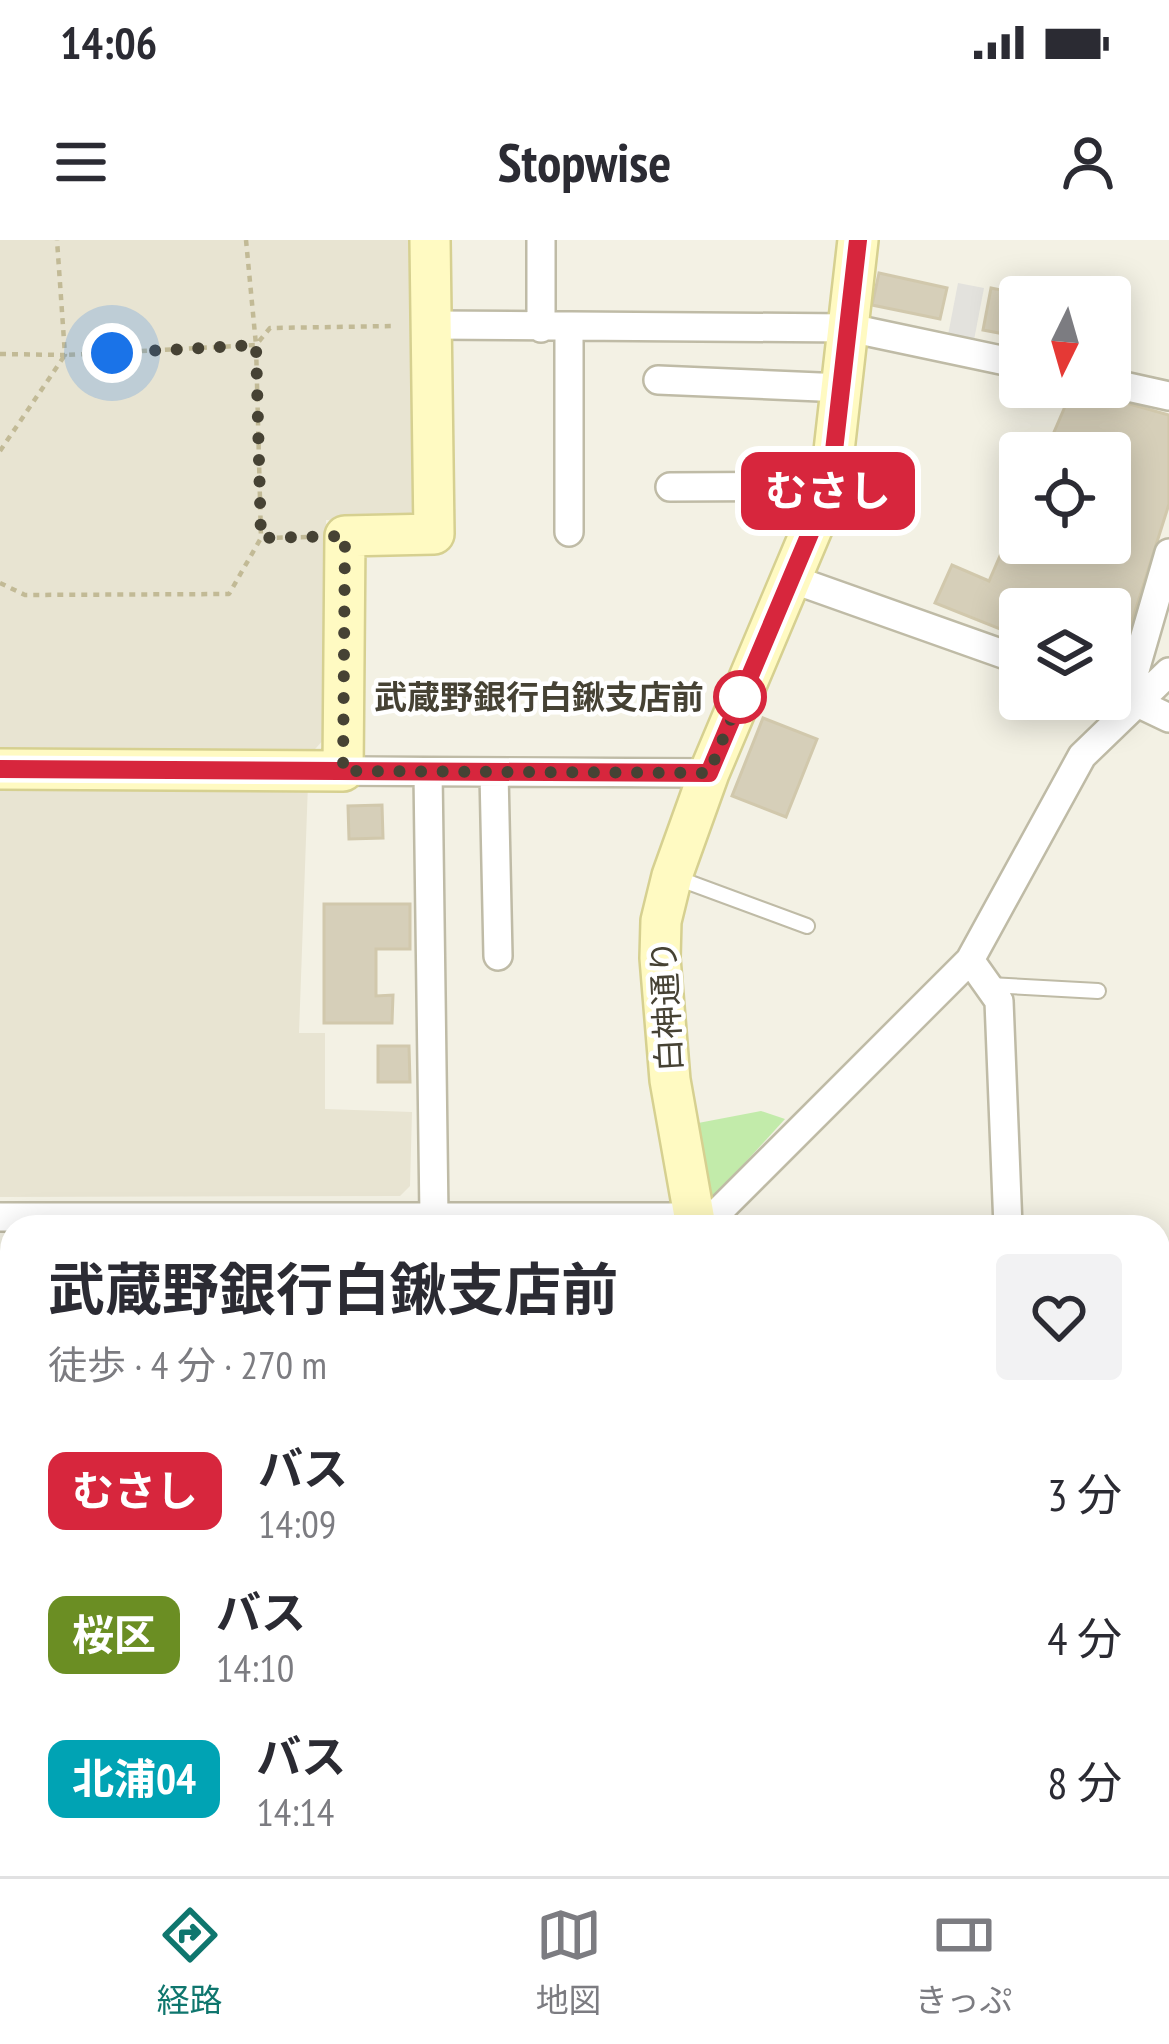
<!DOCTYPE html>
<html lang="ja">
<meta charset="utf-8">
<style>
:root{--surface:#fff;--page:#f2f2f3;--text:#2b2b33;--muted:#7c7c81;--line:#e1e1e2;--accent:#0f766e}
body{margin:0;font-family:"PT Sans Narrow","Noto Sans JP",sans-serif;background:var(--page);color:var(--text);height:100vh;display:flex;flex-direction:column;font-size:45px;white-space:nowrap}
*{box-sizing:border-box;margin:0}
p{font-size:39px;color:var(--muted)}
.icon{flex:none;width:66px;height:66px;fill:none;stroke:currentColor;stroke-width:2;stroke-linecap:round;stroke-linejoin:round}
.map{position:relative;flex:1;overflow:hidden}
.drawer{position:absolute;left:0px;top:975px;width:1170px;height:663px;display:flex;flex-direction:column;background:var(--surface);border-radius:36px 36px 0 0;box-shadow:0 6px 30px #0003}
.drawer>*{flex:none}
.badge{padding:0 24px;border-radius:18px;font-size:42px;line-height:78px}
.needle{width:78px;rotate:185deg}
.controls{position:absolute;left:999px;top:36px;display:grid;gap:24px}
.controls a{display:grid;place-items:center;width:132px;height:132px;border-radius:12px;background:var(--surface);box-shadow:0 6px 30px #0003;font-size:60px}
.you{position:absolute;width:60px;height:60px;margin:-30px;border:9px solid #fff;border-radius:50%;background:#1a73e8;box-shadow:0 0 0 18px #1a73e833}
.map>.badge{position:absolute;translate:-50% -50%;box-shadow:0 0 0 6px #fff}
.round{display:grid;place-items:center;flex:none;width:126px;height:126px;border-radius:12px;background:var(--page)}
.head{display:flex;align-items:center;justify-content:space-between;height:204px;padding:0 48px}
h1{font-size:57px;font-weight:700;line-height:90px}
ul{padding:0;list-style:none}
li{display:flex;align-items:center;gap:36px;height:144px;padding:0 48px}
li div{flex:1}
li b{display:block;font-size:45px}
li em{font-style:normal}
li .badge{min-width:132px;font-weight:700;text-align:center}
.status{display:flex;justify-content:space-between;align-items:center;height:84px;padding:0 60px;background:var(--surface);direction:ltr}
.status svg{height:33px;fill:currentColor}
header{display:flex;justify-content:space-between;align-items:center;height:156px;padding:0 48px;background:var(--surface);font-size:54px;font-weight:700}
.tabs{display:flex;justify-content:space-around;align-items:center;height:168px;border-top:3px solid var(--line);background:var(--surface);font-size:33px;color:var(--muted)}
.tabs a{display:grid;justify-items:center;gap:6px}
.tabs .active{color:var(--accent)}
.map>svg:first-child{display:block}
</style>
<div class="status"><b>14:06</b><svg viewBox="0 0 49 12"><path d="M0 12V9h3v3zM5 12V6h3v6zM10 12V3h3v9zM15 12V0h3v12zM26 1h20v11H26zM47 4h2v5h-2z"/></svg></div>
<header><svg class="icon" aria-label="menu" viewBox="0 0 24 24"><path d="M4 6h16M4 12h16M4 18h16"/></svg>Stopwise<svg class="icon" aria-label="person" viewBox="0 0 24 24"><circle cx="12" cy="8" r="4"/><path d="M4 21q1-7 8-7t8 7"/></svg></header>
<div class="map">
<svg width="1169" height="1636" viewBox="0 0 1169 1636">
<rect width="100%" height="100%" fill="#f3f1e4"/>
<path fill="#e8e4d2" d="M0 0H416L415 268 404 280H326L324 499 309 516 299 793H325V869L412 872 410 946 400 956 0 957Z"/>
<path fill="#c2ebaa" d="M761 871 785 879 710 961 693 884Z"/>
<path fill="#e3e2dd" d="M958 43 984 48 974 100 948 95Z"/>
<g fill="none" stroke-linecap="round" stroke-linejoin="round">
<path stroke="#9cc1f5" stroke-width="8" d="M0 1230H12"/>
</g>
<path fill="#d6cfb9" stroke="#d1c8ac" stroke-width="3" d="M879 33 947 48 940 79 872 65Z
M991 48 1035 57H1020V97L983 90Z
M1073 148 1169 175V264L1115 435 1110 433V369H1020V397L935 363 952 325 989 341 1020 270V303H1110V213H1045Z
M763 478 817 499 786 577 732 556Z
M382 565 383 598 349 599 348 566Z
M324 664H410V709H376V756L393 755 392 783H324Z
M378 806H409L410 842H378Z
M0 1381 8 1382 0 1458Z
M740 1626H782L776 1636H757Z"/>
<g fill="none" stroke-linecap="round" stroke-linejoin="round">
<defs>
<path id="lane" d="M677 638 807 686
M989 745 1098 751"/>
<path id="street" d="M433 85 850 88 1020 124
M541 88V0
M658 140 843 148
M1110 143 1169 156
M670 247 830 246
M569 292V88
M1169 313 1127 458 1169 478
M789 338 1020 420
M343 531 709 533
M428 532 434 976
M494 533 498 716
M970 720 999 761 1008 987
M0 977H695
M703 987 970 720 1082 516 1169 432
M1158 1152 1169 1154
M0 1548 12 1549
M79 1626 81 1636
M352 1636 353 1626
M1161 1636 1169 1598"/>
<path id="secondary" d="M0 529 343 531 345 296 434 294 430 0
M696 987 670 840 660 718 661 681 672 636 709 533 830 246 858 0
M0 1210H12
M1032 1626 1046 1636
M609 1636 611 1626"/>
</defs>
<use href="#lane" stroke="#bfbba6" stroke-width="18"/>
<use href="#street" stroke="#bfbba6" stroke-width="32"/>
<use href="#secondary" stroke="#d6d090" stroke-width="44"/>
<path stroke="#c2ba96" stroke-width="4.5" stroke-dasharray="6 6" stroke-linecap="butt" d="M246 0 256 105 261 298
M0 114 65 115 57 0
M0 211 65 115 256 105 270 88 396 86
M0 343 25 355 229 354 261 298 310 297"/>
<use href="#lane" stroke="#fff" stroke-width="14"/>
<use href="#street" stroke="#fff" stroke-width="27"/>
<use href="#secondary" stroke="#fffac2" stroke-width="39"/>
</g>
<g fill="none" stroke-linecap="round" stroke-linejoin="round">
<defs>
<path id="line" d="M0 529 709 533 830 246 858 0"/>
</defs>
<use href="#line" stroke="#fff" stroke-width="27"/>
<use href="#line" stroke="#d7263d" stroke-width="18"/>
<path stroke="#464234" stroke-width="12" stroke-dasharray="0 21.6" d="M112 113 256 105 261 298 345 296 343 531 709 533 741 455 740 457"/>
</g>
<circle fill="#fff" stroke="#d7263d" stroke-width="6" cx="740" cy="457" r="24"/>
<g text-anchor="middle" stroke-width="9" stroke-linejoin="round" paint-order="stroke">
<g font-size="33" font-weight="bold" fill="#464234" stroke="#fff" text-anchor="end">
<text x="704" y="469">武蔵野銀行白鍬支店前</text>
</g>
<g font-size="33" fill="#464234" stroke="#fff">
<text transform="translate(666 766) rotate(-93)" y="12">白神通り</text>
</g>
</g>
</svg>
<div class="controls">
<a><svg class="needle" viewBox="-14 -14 28 28"><path d="M0-13l5 13h-10z" fill="#e53935"/><path d="M0 13l5-13h-10z" fill="#7c7c81"/></svg></a>
<a><svg class="icon" aria-label="locate" viewBox="0 0 24 24"><circle cx="12" cy="12" r="6"/><path d="M12 2v4M12 18v4M2 12h4M18 12h4"/></svg></a>
<a><svg class="icon" aria-label="layers" viewBox="0 0 24 24"><path d="M12 4l9 5-9 5-9-5zM3 14l9 5 9-5"/></svg></a>
</div>
<div class="you" style="left:112px;top:113px"></div>
<b class="badge" style="left:828px;top:251px;background:#d7263d;color:#fff">むさし</b>
<section class="drawer">
<div class="head"><div><h1>武蔵野銀行白鍬支店前</h1><p>徒歩 · 4 分 · 270 m</p></div><a class="round"><svg class="icon" aria-label="heart" viewBox="0 0 24 24"><path d="M12 20l-8-8c-3-5 5-10 8-4 3-6 11-1 8 4z"/></svg></a></div>
<ul>
<li><span class="badge" style="background:#d7263d;color:#fff">むさし</span><div><b>バス</b><p>14:09</p></div><em>3 分</em></li>
<li><span class="badge" style="background:#6b8e23;color:#fff">桜区</span><div><b>バス</b><p>14:10</p></div><em>4 分</em></li>
<li><span class="badge" style="background:#00a3b4;color:#fff">北浦04</span><div><b>バス</b><p>14:14</p></div><em>8 分</em></li>
</ul>
</section>
</div>
<nav class="tabs">
<a class="active"><svg class="icon" aria-label="directions" viewBox="0 0 24 24"><path d="M12 3l9 9-9 9-9-9zM9 14v-3h6M13 9l2 2-2 2"/></svg>経路</a>
<a><svg class="icon" aria-label="map" viewBox="0 0 24 24"><path d="M3 6l6-2 6 2 6-2v14l-6 2-6-2-6 2zM9 4v14M15 6v14"/></svg>地図</a>
<a><svg class="icon" aria-label="tickets" viewBox="0 0 24 24"><path d="M3 7h18v10H3zM15 7v10"/></svg>きっぷ</a>
</nav>
